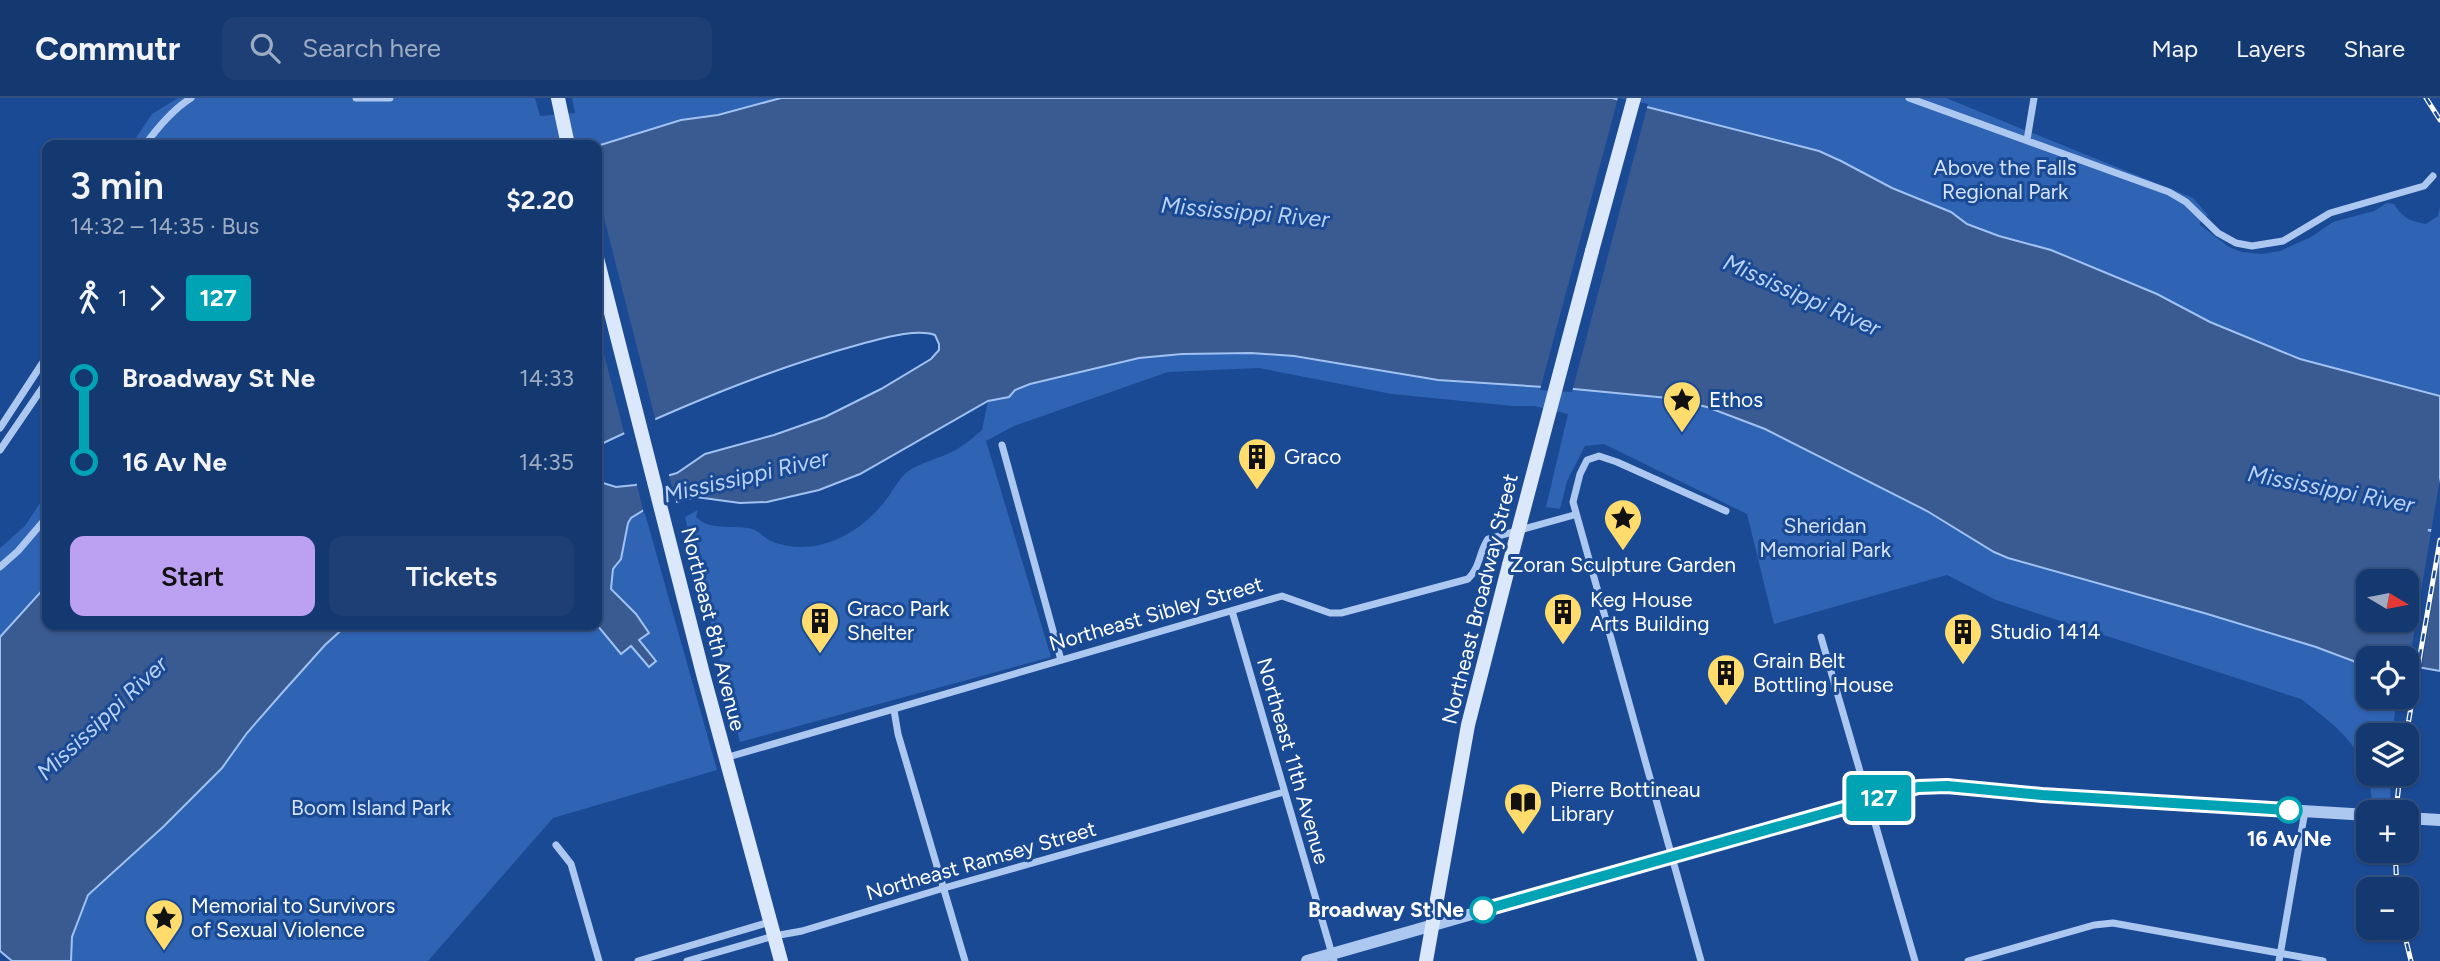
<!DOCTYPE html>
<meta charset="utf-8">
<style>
:root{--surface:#143870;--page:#1d3f75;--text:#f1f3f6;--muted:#9dacc3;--line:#335283;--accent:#bca0f2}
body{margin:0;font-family:Figtree,sans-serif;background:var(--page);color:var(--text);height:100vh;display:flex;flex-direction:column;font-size:26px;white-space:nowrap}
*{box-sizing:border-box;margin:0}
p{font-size:23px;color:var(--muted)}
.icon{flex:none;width:38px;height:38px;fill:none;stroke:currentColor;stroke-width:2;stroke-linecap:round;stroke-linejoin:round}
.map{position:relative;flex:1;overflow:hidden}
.sheet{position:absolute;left:42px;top:42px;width:560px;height:490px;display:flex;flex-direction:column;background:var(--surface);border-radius:14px;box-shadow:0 2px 5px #0004,0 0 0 2px var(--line)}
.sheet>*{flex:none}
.badge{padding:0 14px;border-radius:5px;font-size:24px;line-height:46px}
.needle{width:46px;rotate:100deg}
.tools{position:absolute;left:2356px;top:471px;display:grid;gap:14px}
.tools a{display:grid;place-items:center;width:63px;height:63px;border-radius:14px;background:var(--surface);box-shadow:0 2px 5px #0004,0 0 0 2px var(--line);font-size:35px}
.map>.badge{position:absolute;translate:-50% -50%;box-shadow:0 0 0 4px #fff}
.legs{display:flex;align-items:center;gap:10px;height:77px;padding:0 28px;font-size:23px}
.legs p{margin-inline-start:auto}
.overview{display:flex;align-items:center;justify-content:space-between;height:119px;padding:0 28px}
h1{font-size:38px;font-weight:600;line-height:52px}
.cta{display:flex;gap:14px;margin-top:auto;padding:14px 28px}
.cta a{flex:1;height:80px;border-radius:14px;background:var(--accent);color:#111;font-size:28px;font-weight:600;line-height:80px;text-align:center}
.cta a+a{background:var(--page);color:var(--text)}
ul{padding:0 28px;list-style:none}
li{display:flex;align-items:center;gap:24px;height:84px;font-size:26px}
li i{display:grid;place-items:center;width:10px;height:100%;margin:0 9px;background:currentColor}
li i::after{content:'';width:18px;height:18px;margin:-9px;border:5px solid;border-radius:50%;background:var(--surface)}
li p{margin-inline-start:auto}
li:first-child i{background:linear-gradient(#0000 50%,currentColor 0)}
li:last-child i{background:linear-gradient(currentColor 50%,#0000 0)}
header{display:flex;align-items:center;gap:42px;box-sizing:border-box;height:98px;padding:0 35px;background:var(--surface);border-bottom:2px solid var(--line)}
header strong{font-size:33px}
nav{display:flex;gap:38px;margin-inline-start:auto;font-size:24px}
.search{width:490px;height:63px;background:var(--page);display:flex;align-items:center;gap:18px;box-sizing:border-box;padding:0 24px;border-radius:14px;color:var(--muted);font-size:26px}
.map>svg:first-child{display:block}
</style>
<header>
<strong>Commutr</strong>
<div class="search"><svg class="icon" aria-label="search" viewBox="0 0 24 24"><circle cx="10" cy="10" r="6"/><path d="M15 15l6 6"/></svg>Search here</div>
<nav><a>Map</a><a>Layers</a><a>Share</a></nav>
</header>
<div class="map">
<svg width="2440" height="863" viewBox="0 0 2440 863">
<rect width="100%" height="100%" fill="#1b4a95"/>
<path fill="#2f63b3" d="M178 0H535L540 18 575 15 572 0H781L718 17 681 22 597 48 131 47 152 16Z
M1612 0H1946L2193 100 2208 117 2199 126 2229 149 2242 154 2262 156 2280 153 2311 139 2333 124 2374 113 2387 105 2394 106C2403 120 2409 123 2426 126L2438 118 2440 109V298L2300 261 2210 224 2157 196 2051 152 1999 138 1967 126 1951 114 1892 90 1841 63 1819 54Z
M1205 255 1276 256 1438 282 1622 295 1689 304 1765 331 1826 363 1886 391 1927 413 1994 454 2008 460 2204 515 2316 549 2349 563 2368 566V598L2397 599 2392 637H2368V676H2391L2390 706 2372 704C2368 651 2340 631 2301 601L1996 502 1947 477 1774 526 1747 416 1604 346 1585 348 1567 383 1560 411 1546 409 1568 316 1534 308H1513L1392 296 1259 270 1168 274 1014 328 986 343 1051 559 740 644 685 419 698 412 696 419C710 434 735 426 752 431 759 433 764 440 771 443 811 460 855 439 881 408 890 399 897 382 907 374 921 364 941 360 956 352 965 346 974 339 982 332L988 303 1009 299 1015 292 1030 286 1139 260Z
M47 394V487L0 539V450L25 428Z
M644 412 717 672 553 720 428 863H71L72 839 88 797 163 729 222 670 247 635 282 595 325 547 347 527H597L621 556 631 548 649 569 656 563 639 542 649 535 636 516 611 491 613 471 622 457 628 425 631 420Z"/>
<path fill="#3a5b92" stroke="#a0c2f2" stroke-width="2" fill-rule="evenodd" d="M781 0H1612L1819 53 1841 63 1892 90 1951 114 1967 126 1999 138 2051 152 2157 196 2210 224 2300 261 2440 298V432H2428L2440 436V573L2406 567V560H2368V566H2361L2316 549 2204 515 2008 460 1994 454 1927 413 1765 331 1707 309 1668 300 1574 291 1438 282 1294 258 1251 255 1182 256 1139 260 1030 286 1015 292 1009 299 988 303 860 376 819 392 767 404 740 405 696 399 644 412 631 420 628 425 621 461 613 471 611 491 636 516 649 535 639 542 656 563 649 569 631 548 621 556 597 527V383L616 389 635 387 677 375 705 356 774 337 825 319 881 291 931 261 939 252V246L935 237C916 230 881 241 861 246 769 271 683 307 597 348V48L681 22 718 17ZM2368 483H2406V522H2368Z
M47 487V527H347L325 547 282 595 247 635 222 670 163 729 88 797 72 839 71 863H12L0 853V539Z"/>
<path fill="#1b4a95" d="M1618 0 1648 6 1572 294 1540 292Z
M597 92 656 324 625 338 597 229Z
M668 373 677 408 644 416 636 383Z
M2440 380V457L2421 573 2408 571Z"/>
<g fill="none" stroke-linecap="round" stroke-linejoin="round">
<path stroke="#adc8f0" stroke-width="7" d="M356 0H390
M1909 0 2169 94 2186 104 2218 135 2236 145 2252 148 2283 143 2330 115 2424 88 2433 78
M2027 42 2034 0
M145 47C158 29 172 12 191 0
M47 159 44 179 47 188
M0 330 47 258
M1002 347 1061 562
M0 352 47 283
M0 469 18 453 47 419
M1232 513 1334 863
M1821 539 1915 863
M894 612 898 636 965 863
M725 660 1282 498 1330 515H1341L1468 481C1480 470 1479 454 1488 441L1574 417
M556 747 571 766 599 863
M638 863 770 824
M687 863 774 838 802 833 944 790 1284 694
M1701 863 1573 404 1580 376 1587 362 1599 358 1617 364 1726 413
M1968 863 2094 827 2113 825 2323 863
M2279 863 2305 713"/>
<path stroke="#adc8f0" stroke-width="12" d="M2406 720 2440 722
M1307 863 1918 689 1946 688 2042 697 2368 717"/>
<path stroke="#dbe7fb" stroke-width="14" d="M558 0 568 47
M1592 153 1634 0
M597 160 703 576 781 863
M1426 863 1468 627 1509 467"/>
<defs>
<path id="rail" d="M2426 0 2440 22
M2406 638 2440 442
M2396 714 2400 676
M2395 752 2397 791
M2403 830 2411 863"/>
</defs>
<use href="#rail" stroke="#fff" stroke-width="5"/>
<use href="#rail" stroke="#1b4a95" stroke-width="2.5" stroke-dasharray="8" stroke-linecap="butt"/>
<path stroke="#dbe7fb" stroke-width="14" d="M1509 467 1592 153"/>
</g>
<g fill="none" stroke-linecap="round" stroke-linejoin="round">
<defs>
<path id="line-1" d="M1483 812 1918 689 1947 688 2042 697 2289 712"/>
</defs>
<use href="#line-1" stroke="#fff" stroke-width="16"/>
<use href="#line-1" stroke="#00a3b4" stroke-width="10"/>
</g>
<defs>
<symbol id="sight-pin" viewBox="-11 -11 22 30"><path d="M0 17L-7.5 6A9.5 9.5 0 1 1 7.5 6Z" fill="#ffdc6c" stroke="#1b4a95"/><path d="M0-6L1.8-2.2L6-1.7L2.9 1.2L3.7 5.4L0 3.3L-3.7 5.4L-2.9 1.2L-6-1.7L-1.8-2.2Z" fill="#111"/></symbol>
<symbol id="building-pin" viewBox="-11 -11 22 30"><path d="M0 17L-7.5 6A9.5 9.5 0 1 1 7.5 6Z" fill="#ffdc6c" stroke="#1b4a95"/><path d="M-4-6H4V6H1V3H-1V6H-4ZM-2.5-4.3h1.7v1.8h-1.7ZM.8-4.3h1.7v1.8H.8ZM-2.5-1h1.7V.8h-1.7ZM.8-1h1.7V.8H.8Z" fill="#111"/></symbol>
<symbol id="library-pin" viewBox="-11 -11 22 30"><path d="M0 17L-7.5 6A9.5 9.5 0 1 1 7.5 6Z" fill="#ffdc6c" stroke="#1b4a95"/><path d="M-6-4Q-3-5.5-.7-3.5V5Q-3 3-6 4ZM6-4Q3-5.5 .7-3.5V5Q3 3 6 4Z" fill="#111"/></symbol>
</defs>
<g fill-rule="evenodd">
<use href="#sight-pin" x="1660" y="280" width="44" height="60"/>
<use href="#building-pin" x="1235" y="337" width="44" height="60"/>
<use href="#sight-pin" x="1601" y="398" width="44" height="60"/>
<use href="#building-pin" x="1541" y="492" width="44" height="60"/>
<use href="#building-pin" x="798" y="501" width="44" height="60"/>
<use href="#building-pin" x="1941" y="512" width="44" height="60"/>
<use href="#building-pin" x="1704" y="553" width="44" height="60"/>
<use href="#library-pin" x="1501" y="682" width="44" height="60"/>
<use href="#sight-pin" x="142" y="798" width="44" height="60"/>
</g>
<g fill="#fff" stroke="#00a3b4" stroke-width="3.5">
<circle cx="2289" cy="712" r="12"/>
<circle cx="1483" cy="812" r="12"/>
</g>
<g text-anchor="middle" stroke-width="6" stroke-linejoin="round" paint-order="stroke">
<g font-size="21" fill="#d4e3fb" stroke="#1b4a95">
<text x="2005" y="77">Above the Falls<tspan x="2005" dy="24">Regional Park</tspan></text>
<text x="1825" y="435">Sheridan<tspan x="1825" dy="24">Memorial Park</tspan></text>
<text x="371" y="717">Boom Island Park</text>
</g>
<g font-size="21" fill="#fff" stroke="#1b4a95" text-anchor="start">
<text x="1709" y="309">Ethos</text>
<text x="1284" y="366">Graco</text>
<text x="1623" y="474" text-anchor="middle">Zoran Sculpture Garden</text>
<text x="1590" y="509">Keg House<tspan x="1590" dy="24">Arts Building</tspan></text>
<text x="847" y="518">Graco Park<tspan x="847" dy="24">Shelter</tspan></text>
<text x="1990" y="541">Studio 1414</text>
<text x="1753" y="570">Grain Belt<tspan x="1753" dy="24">Bottling House</tspan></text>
<text x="1550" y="699">Pierre Bottineau<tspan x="1550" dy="24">Library</tspan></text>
<text x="191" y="815">Memorial to Survivors<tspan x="191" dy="24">of Sexual Violence</tspan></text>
</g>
<g font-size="21" fill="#fff" stroke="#1b4a95">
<text transform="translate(1480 501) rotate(-76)" y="7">Northeast Broadway Street</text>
<text transform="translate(1156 516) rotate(-16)" y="7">Northeast Sibley Street</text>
<text transform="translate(713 531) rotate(76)" y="7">Northeast 8th Avenue</text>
<text transform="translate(1293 663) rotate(74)" y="7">Northeast 11th Avenue</text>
<text transform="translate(981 763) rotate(-16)" y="7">Northeast Ramsey Street</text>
</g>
<g font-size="21" font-weight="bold" fill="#fff" stroke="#1b4a95">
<text x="2289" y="748">16 Av Ne</text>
<text x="1464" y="819" text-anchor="end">Broadway St Ne</text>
</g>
<g font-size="23" font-style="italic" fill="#b9d2f6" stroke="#1b4a95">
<text transform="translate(1245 114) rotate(5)" y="8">Mississippi River</text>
<text transform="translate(1802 197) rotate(24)" y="8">Mississippi River</text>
<text transform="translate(746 378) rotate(-13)" y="8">Mississippi River</text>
<text transform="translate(2331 391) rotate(11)" y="8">Mississippi River</text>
<text transform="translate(102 620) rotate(-43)" y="8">Mississippi River</text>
</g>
</g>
</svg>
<div class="tools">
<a><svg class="needle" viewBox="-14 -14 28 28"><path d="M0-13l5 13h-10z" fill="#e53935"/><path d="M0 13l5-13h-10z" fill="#9dacc3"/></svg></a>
<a><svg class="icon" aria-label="locate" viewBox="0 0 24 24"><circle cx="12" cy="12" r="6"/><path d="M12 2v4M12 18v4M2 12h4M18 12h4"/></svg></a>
<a><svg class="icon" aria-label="layers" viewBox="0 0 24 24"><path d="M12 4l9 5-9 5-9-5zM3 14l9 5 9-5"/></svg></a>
<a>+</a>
<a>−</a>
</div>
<b class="badge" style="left:1879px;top:700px;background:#00a3b4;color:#fff">127</b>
<section class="sheet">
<div class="overview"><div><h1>3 min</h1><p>14:32 – 14:35 · Bus</p></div><b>$2.20</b></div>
<div class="legs"><svg class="icon" aria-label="walk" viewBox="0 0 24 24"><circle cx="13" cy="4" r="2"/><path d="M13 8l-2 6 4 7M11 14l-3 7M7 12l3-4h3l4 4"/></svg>1<svg class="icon" aria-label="forward" viewBox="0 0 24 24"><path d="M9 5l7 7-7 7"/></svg><b class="badge" style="background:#00a3b4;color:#fff">127</b></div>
<ul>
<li><i style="color:#00a3b4"></i><b>Broadway St Ne</b><p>14:33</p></li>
<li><i style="color:#00a3b4"></i><b>16 Av Ne</b><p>14:35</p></li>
</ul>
<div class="cta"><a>Start</a><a>Tickets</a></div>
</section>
</div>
